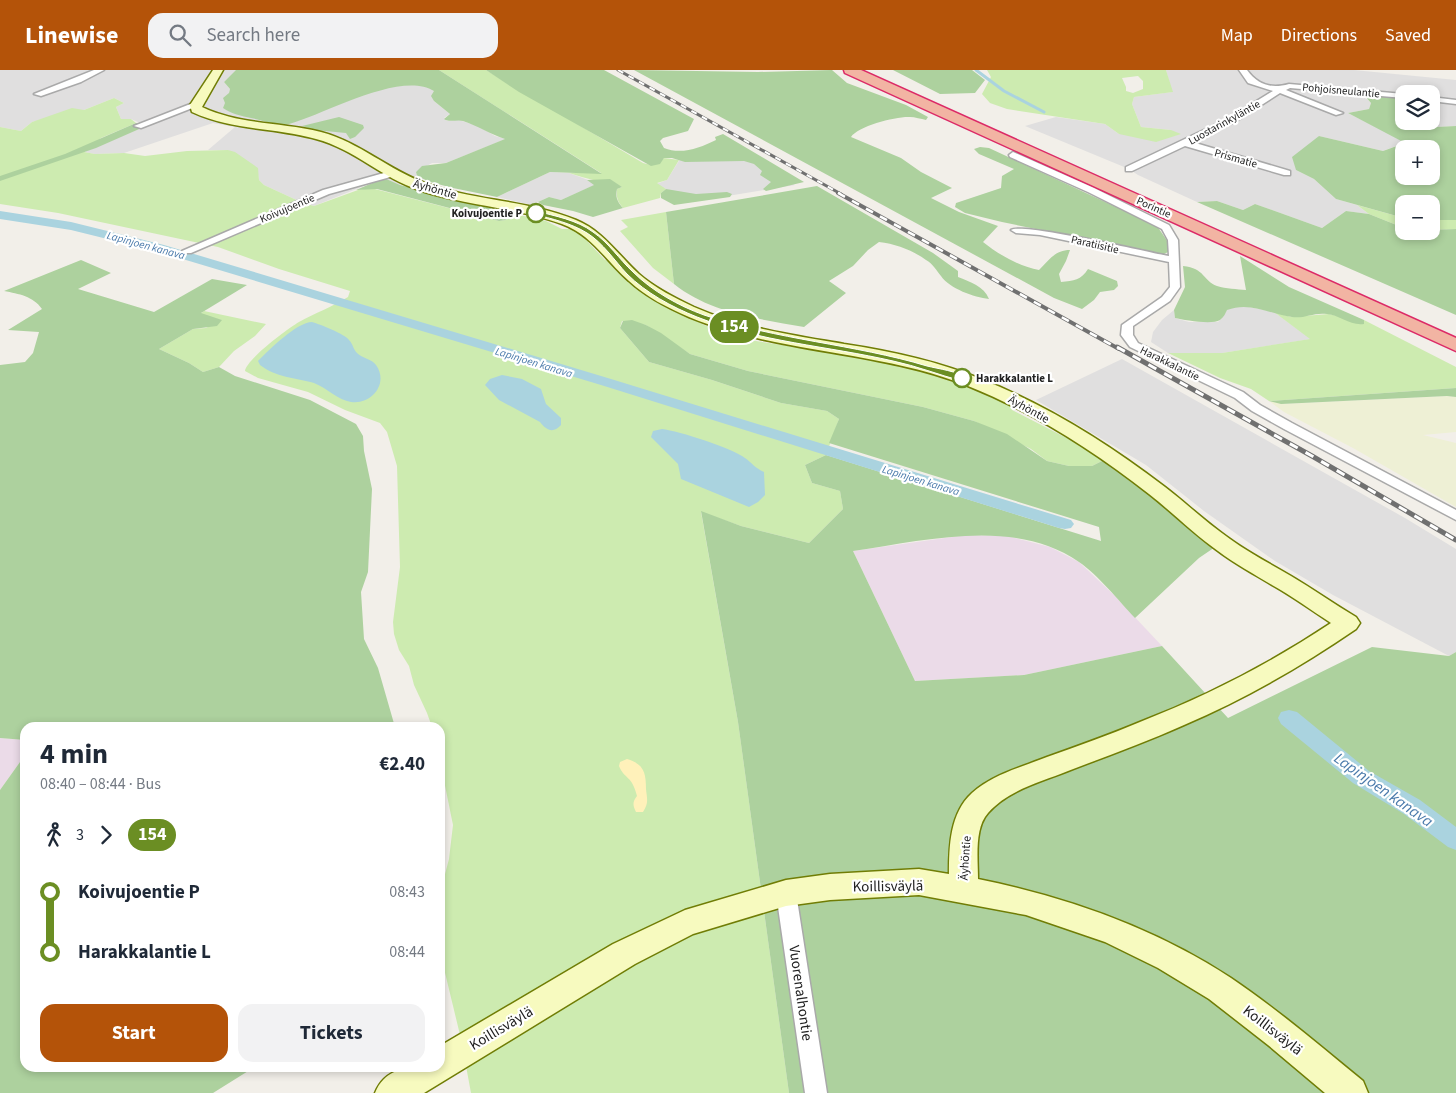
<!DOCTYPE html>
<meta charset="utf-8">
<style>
:root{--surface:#fff;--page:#f2f2f3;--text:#1f2937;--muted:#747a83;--accent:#b45309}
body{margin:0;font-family:"Source Sans 3",sans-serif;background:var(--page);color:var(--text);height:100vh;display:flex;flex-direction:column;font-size:19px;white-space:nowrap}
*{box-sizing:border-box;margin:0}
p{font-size:16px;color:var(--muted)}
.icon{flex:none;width:28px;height:28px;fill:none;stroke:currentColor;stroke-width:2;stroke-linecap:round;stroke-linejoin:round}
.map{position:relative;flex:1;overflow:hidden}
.drawer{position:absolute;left:20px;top:652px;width:425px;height:350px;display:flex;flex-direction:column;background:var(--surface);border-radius:15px;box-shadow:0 2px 8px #0003}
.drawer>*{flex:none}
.badge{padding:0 10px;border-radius:16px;font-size:18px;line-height:32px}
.tools{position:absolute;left:1395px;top:15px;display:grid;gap:10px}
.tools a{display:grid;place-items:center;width:45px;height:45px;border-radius:10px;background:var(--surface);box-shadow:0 2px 8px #0003;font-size:25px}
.map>.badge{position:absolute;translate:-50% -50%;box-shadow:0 0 0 2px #fff}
.legs{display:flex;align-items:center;gap:8px;height:55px;padding:0 20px;font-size:16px}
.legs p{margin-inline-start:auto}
.head{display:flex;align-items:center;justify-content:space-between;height:85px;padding:0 20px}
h1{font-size:28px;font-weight:700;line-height:38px}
.action{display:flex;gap:10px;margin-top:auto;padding:10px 20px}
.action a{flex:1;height:58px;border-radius:15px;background:var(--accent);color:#fff;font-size:20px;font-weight:700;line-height:58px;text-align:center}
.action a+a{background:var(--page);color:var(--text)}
ul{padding:0 20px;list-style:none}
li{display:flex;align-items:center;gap:18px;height:60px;font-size:19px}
li i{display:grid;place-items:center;width:8px;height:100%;margin:0 6px;background:currentColor}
li i::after{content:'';width:12px;height:12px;margin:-6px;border:4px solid;border-radius:50%;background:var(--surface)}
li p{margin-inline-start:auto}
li:first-child i{background:linear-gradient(#0000 50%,currentColor 0)}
li:last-child i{background:linear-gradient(currentColor 50%,#0000 0)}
header{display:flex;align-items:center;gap:30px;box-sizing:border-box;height:70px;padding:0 25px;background:var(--accent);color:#fff}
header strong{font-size:24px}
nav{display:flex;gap:28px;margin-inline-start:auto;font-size:18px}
.search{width:350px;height:45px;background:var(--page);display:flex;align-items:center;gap:12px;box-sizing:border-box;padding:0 18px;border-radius:15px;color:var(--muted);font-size:19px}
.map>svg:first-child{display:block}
</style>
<header>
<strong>Linewise</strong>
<div class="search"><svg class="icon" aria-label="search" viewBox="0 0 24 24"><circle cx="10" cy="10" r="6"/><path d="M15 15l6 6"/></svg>Search here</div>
<nav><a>Map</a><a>Directions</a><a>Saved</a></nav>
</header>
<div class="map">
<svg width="1456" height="1023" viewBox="0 0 1456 1023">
<rect width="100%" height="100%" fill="#f2efe9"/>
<path fill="#e0dfdf" d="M0 0H238L224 12 230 19 229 23 372 18 393 11 427 14 435 21 434 31 450 44 444 48 447 51 459 50 478 56 495 66 506 69 446 93H432L416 102 417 106 399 115 384 108 314 136 303 133 264 115 259 110 258 104 228 80H208L235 57 213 53 124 83 95 84 84 82 145 55 131 49H121L116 37 124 33 114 28 84 40 32 52 21 61 0 57Z
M1166 0H1354L1456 10V56L1436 57 1420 51H1431V24H1404V32L1402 28 1363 25 1371 33 1369 39 1348 43 1406 72 1383 81 1319 66 1296 100 1314 109 1336 129 1357 135 1369 144 1346 141 1322 158 1255 134 1243 140 1217 131 1197 132 1138 105 1129 99 1025 56 1056 47 1105 54 1119 64 1171 60 1141 57 1132 34 1134 27 1172 22Z
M680 89 751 90 795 115 691 132 656 114 667 110Z
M550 102 569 103 591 111 595 115 561 130 549 127 532 135 497 127Z
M1234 237H1249L1274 242 1311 269 1222 283 1205 284 1168 283 1151 272 1153 262 1162 250 1174 240 1175 248 1189 252H1218L1223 247 1226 240Z
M1122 289 1405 448 1456 479V582L1449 586 1333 525 1275 491 1204 441 1146 395 1036 330Z"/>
<path fill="#ebdbe8" d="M966 465 1007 466 1050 477 1079 492 1114 525 1162 576 1024 605 915 611 853 481Z
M0 668 25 670V685L0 720Z"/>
<path fill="#eef0d5" d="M1447 326 1456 327V362L1423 365 1456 373V437L1353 378 1284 342 1269 331 1282 334Z"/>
<path fill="#cdebb0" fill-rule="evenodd" d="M439 0H486L643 93C654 96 656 96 664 88L679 90 667 110 657 113 666 119 661 123 660 128 623 138C618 132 616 128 617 119L622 117C604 112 586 109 569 103H601Z
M987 0H1166L1173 22 1134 27 1132 34 1141 57 1171 60 1181 64 1156 72 1119 64 1105 54 1007 39 990 33 982 24 991 7ZM1138 6 1143 11V19L1133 23 1126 21V17L1122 8Z
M114 28 124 33 116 37 121 49H131L136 53 101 68 84 82 95 84 124 83 145 86 187 81 228 80 235 82 258 98 259 110 264 115 303 133 314 136 358 120 371 118 499 151 506 150 515 144 546 151 562 159H571L583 164 589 170 588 172 605 190 612 191 651 226 704 255 756 271 879 290 940 305 1011 333 1012 340 1088 379 1110 387 1092 396H1069L1047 391 1031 379 974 351 923 337 748 301 690 284 646 255 622 251 620 258 649 292 712 310 781 333 827 341 839 349 826 385 805 395 812 413 840 421 843 439 809 473 741 456 701 442 738 652 789 1023H471L461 969 440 882V823L449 789 453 755 440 691V658L432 657 427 643 414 615 409 596 399 580 394 564 393 552 400 497 397 396 387 362 380 353 345 340 308 322 258 308 245 301C246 290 287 259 299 252 315 243 332 237 348 227L350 221 279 199 218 177 58 143 0 134V57L21 61 32 52 72 38 84 40Z
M1357 135 1404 148V158L1369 144Z
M666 142 674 214 653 198 620 161 628 157 621 150Z
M1431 150H1456V159L1414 161H1431Z
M204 241 266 254 255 266 234 281 219 297 203 302 189 293 159 279 193 259 206 258 221 250 200 244Z
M1274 242 1291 247 1329 244 1364 253V250L1456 297V318L1269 331 1251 319 1220 308 1168 283H1222L1310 269Z"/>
<path fill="#add19e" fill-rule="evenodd" d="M236 0H439L602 104 550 102 497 127 453 118 430 112 417 106 416 102 422 96 446 93 505 69C490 64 478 56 463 51 457 49 450 53 444 49L450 44 434 31 431 26 434 21C401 0 325 44 289 54 279 57 262 50 251 48 242 46 231 44 223 38L225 33 223 28 229 23 230 19 224 12Z
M486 0H604L694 49 688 61 663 68 660 71 664 78C681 85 700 78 716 70L715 67 723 64 804 112 766 121 763 119 771 112 760 105 762 101 754 94 744 91 685 92 672 88H664L660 94 651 96 519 22Z
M634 0 758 2 832 0 847 13 906 35 928 47 926 50C921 49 915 47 910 47 897 46 858 56 851 67L901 88 921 102 952 118 931 128 959 142 998 156 983 172C998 184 1020 197 1039 200 1049 190 1055 180 1070 180L1066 191 1059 204 1061 212C1074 211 1081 210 1088 199L1117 211 1118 216 1114 220 1100 222 1094 230 1082 239 1054 228Z
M893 0H972L985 10 975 23 940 24Z
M1363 24 1402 28 1404 32V51H1420L1436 57 1456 56V150H1431V134H1404V148L1336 129 1314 109 1296 100 1292 87 1319 66 1383 81 1405 73 1348 43 1369 39 1371 33ZM1404 79H1431V106H1404Z
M339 47 363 55 364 58 355 67 350 69 346 63 315 60 302 56Z
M136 53 146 56 96 78 0 111V106L65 84Z
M980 77 989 78 1157 156 1168 172V182L1162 185 1002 152 965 143 955 137 956 133 1001 118 1002 106 1014 99 979 84 974 79Z
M384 108 400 115 515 144 506 150 499 151 377 119 356 120Z
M610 109 622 117 617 119C615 128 618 132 623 138L593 147 573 141 543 135 538 132 549 127 561 130 594 115 587 110Z
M817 116 933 183 958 201V207C970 212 984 216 989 229 974 227 950 219 941 206 936 200 933 194 926 190 912 180 896 174 879 172L868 180 853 196 829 211 846 223 804 257C760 249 710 243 674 214L666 142Z
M666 119 696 124 727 122 732 124 730 127 674 135 661 128V123Z
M1217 131 1243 140 1255 134 1322 158 1346 141 1369 144 1404 158V161L1456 159V245L1197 132Z
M1240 186 1289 217 1364 250V254C1350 256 1340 245 1327 244 1314 242 1304 249 1292 247 1269 244 1250 231 1227 240 1225 244 1224 247 1220 250 1212 255 1184 250 1175 248L1174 240 1185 217 1183 196C1205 198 1203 211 1217 216 1226 219 1237 219 1246 220Z
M81 190 111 203 78 219 154 242 212 209 247 215 201 243 222 250 217 256 193 259 159 279 189 293 203 302 219 297 235 306 310 330 356 354 363 366 364 381 372 419 368 502 361 522 364 569 378 598 395 657 25 658V670L0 668V295L25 292 33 283 39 262 8 260 42 239C33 226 19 224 4 221Z
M632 250 646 255 661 263 690 284 748 301 923 337 974 351 1007 364 1047 391 1069 396H1092L1110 387 1221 473 1199 488 1135 548C1119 531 1098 505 1079 492 1014 447 925 471 853 481L915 611 1024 605 1162 576 1228 648 1372 577 1449 586 1456 582V1023H789L738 652 701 441 741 456 809 473 843 439 840 421 812 413 805 395 826 385 1101 471 1099 457 829 373 839 349 827 341 781 333 712 310 649 292 620 258 623 251Z
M1456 318V327L1447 326 1281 334 1269 331Z
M25 685V998H253L213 1023H0V720Z"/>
<path fill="#fff1ba" d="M627 689C644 694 646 703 646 719 647 729 649 733 643 742H636C633 736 632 732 637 726 632 705 625 710 619 696L620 692Z"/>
<path fill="#aad3df" d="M312 252C319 254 345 264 349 270 353 274 353 279 357 283 362 288 372 289 376 295 389 313 372 335 351 332 338 330 327 318 314 313 296 308 275 307 260 295L258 291C269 280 297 252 312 252Z
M502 305 522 309 541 319 546 334 561 348V355C553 364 546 360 540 352L499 330 485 315 490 309Z
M662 359C679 361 732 378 745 388 752 393 755 398 764 402L765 425 758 432 749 437 681 409 678 394 651 367 653 361Z"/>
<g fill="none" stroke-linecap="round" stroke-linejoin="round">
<path stroke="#aad3df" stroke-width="3" d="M976 0 1004 21 1044 42"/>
<path fill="#aad3df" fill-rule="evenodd" d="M0 141 71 152 164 175 611 309 1071 450 1074 454 1071 458 1065 459 1059 458 601 315 156 181 71 160 0 149Z
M1289 640 1297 642 1369 701 1420 730 1456 757V780L1448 777 1404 744 1353 713 1281 654 1278 648 1281 642Z"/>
<defs>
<path id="minor" d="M94 0H104L81 12 41 26 34 24Z
M1239 0H1247C1258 15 1271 19 1289 14L1404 24V28L1290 18 1286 20 1343 43 1336 45 1280 23 1235 52 1192 72 1290 101V105H1284L1185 76 1132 101H1126V97L1229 48 1273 21 1248 13Z
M1431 27 1456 30V34L1431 31Z
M193 33 200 35 141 58 134 56Z
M1013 82 1094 118 1169 155 1178 170 1180 217 1170 231 1133 256V265L1138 273 1243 322 1260 335 1292 353 1456 440V450L1284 359 1252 341 1235 328 1130 277 1121 265 1122 255 1162 227 1170 217 1169 192 1040 165 1016 163 1011 160C1021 152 1147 182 1169 186L1168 170 1162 159 1088 122 1010 87 1009 85Z
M391 101 395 104 394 106 329 124 191 183H183L182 181 323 120Z
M786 815 793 817 796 823 827 1023H805L776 823 779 817Z"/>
<path id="secondary" d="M213 0H223L202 37C240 55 281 52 321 62 359 72 389 100 425 113 474 131 528 130 576 150 603 161 618 185 639 204 655 218 675 228 694 237 742 258 793 265 844 274 891 281 937 291 981 309 1047 335 1109 374 1165 417 1187 434 1207 453 1230 469 1249 483 1271 494 1291 506 1313 519 1334 534 1356 547L1360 553 1356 559C1302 596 1245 629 1184 655 1146 672 1107 686 1068 701 1041 712 1008 720 988 743 974 758 978 790 978 809 1067 827 1155 858 1231 908 1277 939 1320 976 1363 1011L1368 1023H1325L1268 975 1209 929 1158 898 1105 872 1026 845 919 825 830 830 786 836 693 864 635 894 424 1023H375C387 994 413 998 440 998V976L613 874 685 840 786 810 830 804 919 799 949 804C949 776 950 743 972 723 993 704 1022 697 1047 687 1078 676 1109 665 1140 652 1207 626 1271 593 1331 553 1311 540 1292 526 1272 515 1254 504 1235 494 1218 481 1194 464 1172 442 1149 424 1094 381 1033 342 968 316 878 280 778 284 689 247 668 238 646 227 629 211 606 191 592 165 562 154 515 137 465 136 419 120 382 108 354 79 316 69 274 57 233 61 192 42L190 35Z"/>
<path id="trunk" d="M844 0H861L1456 268V281L845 3Z"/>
</defs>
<use href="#minor" stroke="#a9a9a9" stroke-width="3"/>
<use href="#secondary" stroke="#707d05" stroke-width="3"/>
<use href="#trunk" stroke="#dc2a67" stroke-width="3"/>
<use href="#minor" fill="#fff" fill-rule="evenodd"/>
<use href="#secondary" fill="#f7fabf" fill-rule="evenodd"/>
<use href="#trunk" fill="#f2b4a3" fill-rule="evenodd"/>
<defs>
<path id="rail-far2" d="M618 0 841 124"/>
<path id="rail-far1" d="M838 123 1119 279"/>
<path id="rail" d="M1117 277 1312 386 1456 470"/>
</defs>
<use href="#rail-far2" stroke="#707070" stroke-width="3"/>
<use href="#rail-far1" stroke="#707070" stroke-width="4"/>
<use href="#rail" stroke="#707070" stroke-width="5"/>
<use href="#rail-far2" stroke="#fff" stroke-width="2" stroke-dasharray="6" stroke-linecap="butt"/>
<use href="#rail-far1" stroke="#fff" stroke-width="2.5" stroke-dasharray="8" stroke-linecap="butt"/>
<use href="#rail" stroke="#fff" stroke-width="3" stroke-dasharray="9" stroke-linecap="butt"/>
</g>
<path fill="#6b8e23" stroke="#fff" d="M536 141C555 146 577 150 593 162 609 173 619 189 633 202 652 221 679 236 704 245 777 270 854 274 927 296 939 299 957 301 966 308L962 311C939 305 917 296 893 291 828 276 760 272 697 247 672 237 646 223 627 204 614 190 603 173 587 163 571 153 552 149 534 144Z"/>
<g fill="#fff" stroke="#6b8e23" stroke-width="2.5">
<circle cx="536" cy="143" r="9"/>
<circle cx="962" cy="308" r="9"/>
</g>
<g text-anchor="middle" stroke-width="4.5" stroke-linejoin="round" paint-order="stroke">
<g font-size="11" fill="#222" stroke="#fff">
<text transform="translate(1341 20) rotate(5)" y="4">Pohjoisneulantie</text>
<text transform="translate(1224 52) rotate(-29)" y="4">Luostarinkyläntie</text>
<text transform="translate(1236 88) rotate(16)" y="4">Prismatie</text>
<text transform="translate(1154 137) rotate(24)" y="4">Porintie</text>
<text transform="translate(287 138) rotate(-23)" y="4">Koivujoentie</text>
<text transform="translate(1095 174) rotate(13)" y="4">Paratiisitie</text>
<text transform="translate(1170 293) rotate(26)" y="4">Harakkalantie</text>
</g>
<g font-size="11" font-weight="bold" fill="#222" stroke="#fff" text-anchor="end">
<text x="522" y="147">Koivujoentie P</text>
<text x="976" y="312" text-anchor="start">Harakkalantie L</text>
</g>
<g font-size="11" font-style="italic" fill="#4a7aab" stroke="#fff">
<text transform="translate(146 175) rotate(15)" y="4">Lapinjoen kanava</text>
<text transform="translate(534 292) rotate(17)" y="4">Lapinjoen kanava</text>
<text transform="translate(921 410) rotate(17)" y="4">Lapinjoen kanava</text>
</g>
<g font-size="12" fill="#222" stroke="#fff">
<text transform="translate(435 119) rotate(16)" y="4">Äyhöntie</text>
<text transform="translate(1029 339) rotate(29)" y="4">Äyhöntie</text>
<text transform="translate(965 788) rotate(-86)" y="4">Äyhöntie</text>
</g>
<g font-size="15" fill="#222" stroke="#fff">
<text transform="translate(888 816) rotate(-1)" y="5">Koillisväylä</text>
<text transform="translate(801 923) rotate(82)" y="5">Vuorenalhontie</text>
<text transform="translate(501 958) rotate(-31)" y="5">Koillisväylä</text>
<text transform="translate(1273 960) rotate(38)" y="5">Koillisväylä</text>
</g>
<g font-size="16" font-style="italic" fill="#4a7aab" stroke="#fff">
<text transform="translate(1384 719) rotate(35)" y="6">Lapinjoen kanava</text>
</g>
</g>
</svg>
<div class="tools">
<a><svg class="icon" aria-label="layers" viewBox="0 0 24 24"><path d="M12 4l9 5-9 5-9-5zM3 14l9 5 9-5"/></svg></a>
<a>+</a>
<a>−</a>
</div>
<b class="badge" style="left:734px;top:257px;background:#6b8e23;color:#fff">154</b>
<section class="drawer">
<div class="head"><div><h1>4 min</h1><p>08:40 – 08:44 · Bus</p></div><b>€2.40</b></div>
<div class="legs"><svg class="icon" aria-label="walk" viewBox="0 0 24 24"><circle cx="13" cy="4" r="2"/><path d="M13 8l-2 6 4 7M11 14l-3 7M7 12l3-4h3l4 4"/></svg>3<svg class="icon" aria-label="forward" viewBox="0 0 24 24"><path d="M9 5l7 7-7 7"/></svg><b class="badge" style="background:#6b8e23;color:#fff">154</b></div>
<ul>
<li><i style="color:#6b8e23"></i><b>Koivujoentie P</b><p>08:43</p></li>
<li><i style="color:#6b8e23"></i><b>Harakkalantie L</b><p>08:44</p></li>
</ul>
<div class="action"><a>Start</a><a>Tickets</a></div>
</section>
</div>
